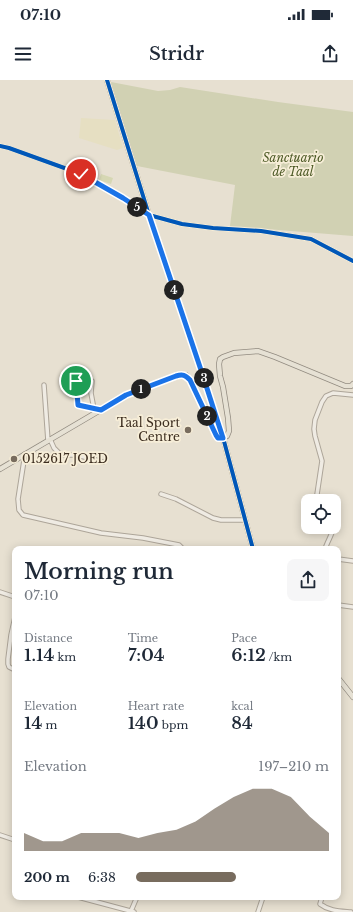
<!DOCTYPE html>
<meta charset="utf-8">
<style>
:root{--surface:#fff;--page:#f6f6f7;--text:#1f2937;--muted:#747a83;--accent:#786c5e}
body{margin:0;font-family:"Libre Baskerville",serif;background:var(--page);color:var(--text);height:100vh;display:flex;flex-direction:column;font-size:15px;white-space:nowrap}
*{box-sizing:border-box;margin:0}
p{font-size:13px;color:var(--muted)}
.icon{flex:none;width:22px;height:22px;fill:none;stroke:currentColor;stroke-width:2;stroke-linecap:round;stroke-linejoin:round}
.map{position:relative;flex:1;overflow:hidden}
.side{position:absolute;left:12px;top:466px;width:329px;height:354px;display:flex;flex-direction:column;background:var(--surface);border-radius:8px;box-shadow:0 2px 10px #0003}
.side>*{flex:none}
.fabs{position:absolute;left:301px;top:414px;display:grid;gap:8px}
.fabs a{display:grid;place-items:center;width:40px;height:40px;border-radius:8px;background:var(--surface);box-shadow:0 2px 10px #0003;font-size:20px}
.pin{position:absolute;display:grid;place-items:center;width:34px;height:34px;color:#fff;margin:-17px;border:2px solid #fff;border-radius:50%;box-shadow:0 1px 4px #0007}
.km{position:absolute;width:20px;height:20px;margin:-10px;border-radius:50%;background:#222;color:#fff;font-size:11px;line-height:20px;text-align:center}
.round{display:grid;place-items:center;flex:none;width:42px;height:42px;border-radius:8px;background:var(--page)}
.headline{display:flex;align-items:center;justify-content:space-between;height:68px;padding:0 12px}
h1{font-size:22px;font-weight:600;line-height:30px}
.metrics{display:grid;grid-template-columns:repeat(3,1fr);gap:6px;height:68px;padding:4px 12px}
.metrics div{display:grid;align-content:center}
.metrics b{font-size:17px;font-weight:600}
.metrics small{font-size:11px;font-weight:400}
.metrics p{font-size:11px}
.chart{height:112px;padding:8px 12px}
.chart p{display:flex;justify-content:space-between}
.chart svg{width:100%;height:72px;margin-top:4px;fill:var(--accent);opacity:.7}
ul{padding:0 12px;list-style:none;font-size:13px}
li{display:grid;grid-template-columns:64px 48px 1fr;align-items:center;height:30px}
li i{height:10px;border-radius:5px;background:var(--accent)}
.status{display:flex;justify-content:space-between;align-items:center;height:28px;padding:0 20px;background:var(--surface);direction:ltr}
.status svg{height:11px;fill:currentColor}
header{display:flex;justify-content:space-between;align-items:center;height:52px;padding:0 12px;background:var(--surface);font-size:18px;font-weight:600}
.map>svg:first-child{display:block}
</style>
<div class="status"><b>07:10</b><svg viewBox="0 0 49 12"><path d="M0 12V9h3v3zM5 12V6h3v6zM10 12V3h3v9zM15 12V0h3v12zM26 1h20v11H26zM47 4h2v5h-2z"/></svg></div>
<header><svg class="icon" aria-label="menu" viewBox="0 0 24 24"><path d="M4 6h16M4 12h16M4 18h16"/></svg>Stridr<svg class="icon" aria-label="share" viewBox="0 0 24 24"><path d="M12 15V3M7 8l5-5 5 5M5 13v7h14v-7"/></svg></header>
<div class="map">
<svg width="353" height="832" viewBox="0 0 353 832">
<rect width="100%" height="100%" fill="#e7e0d1"/>
<path fill="#e6dfc2" d="M 81,38 L 115,40 L 123,68 L 117,70 L 79,58 Z"/>
<path fill="#d6d7b3" d="M 101,94 L 113,98 L 111,104 L 99,100 Z"/>
<path fill="#d1d1b3" d="M 111,2 L 158,11 L 170,10 L 180,7 L 278,22 L 353,32 L 353,156 L 230,146 L 235,105 L 137,86 Z"/>
<g fill="none" stroke-linecap="round" stroke-linejoin="round">
<g stroke="#ada599" stroke-width="5.5">
<path id="minor" d="M 0,66 L 9,68 L 81,94 L 149,135 L 182,144 L 213,148 L 261,151 L 311,159 L 353,181
M 76,301 L 78,325 L 100,330
M 92,301 L 91,313 L 94,329
M 44,305 L 48,361
M 50,359 L 54,368 L 61,375 L 77,375 L 103,382
M 25,374 L 18,419 L 19,430 L 23,435 L 101,453 L 143,458 L 179,465 L 183,469
M 161,414 L 176,419 L 213,438 L 221,440 L 245,440
M 316,421 L 322,381 L 315,356 L 314,349 L 315,340 L 322,322 L 326,316 L 333,313 L 353,315
M 325,469 C 329,457 337,448 334,435
M 338,479 L 353,481
M 0,512 L 15,517
M 338,525 L 353,527
M 15,537 L 11,555 L 8,579 L 8,584 L 9,587 L 15,590
M 0,755 L 15,760
M 78,817 L 134,832
M 322,817 L 320,824 C 329,831 340,831 351,832
M 131,831 L 137,817
M 258,832 L 263,817"/>
</g>
<g stroke="#928b80" stroke-width="6">
<path id="major" d="M 107,0 L 149,135 L 221,350 L 253,469
M 0,389 L 126,315 L 180,295 L 186,295 L 190,300 L 216,355 L 218,358 L 223,358 L 227,356 L 229,351 L 228,338 L 223,307 L 220,296 L 219,284 L 220,279 L 223,277 L 234,273 L 258,271 L 275,277 L 345,306 L 351,306 L 353,304
M 338,598 L 353,617"/>
</g>
<use href="#minor" stroke="#efebe3" stroke-width="3.5"/>
<use href="#major" stroke="#e6e1d4" stroke-width="4.5"/>
<g stroke="#f7eed8" stroke-width="6">
<path id="cycleway" d="M 107,0 L 149,135 L 221,350 L 253,469
M 0,66 L 9,68 L 81,94 L 149,135 L 182,144 L 213,148 L 261,151 L 311,159 L 353,181"/>
</g>
<use href="#cycleway" stroke="#0057b8" stroke-width="4"/>
</g>
<g fill="none" stroke-linecap="round" stroke-linejoin="round">
<g stroke="#fff" stroke-width="8">
<path id="route" d="M 76,301 L 78,325 L 101,330 L 126,315 L 176,296 C 183,294 185,295 190,300 L 216,355 L 218,358 L 223,358 L 203,296 L 149,135 L 123,118 L 81,94"/>
</g>
<use href="#route" stroke="#1a73e8" stroke-width="5"/>
</g>
<g fill="#786c5e" stroke="#f7eed8" stroke-width="1.5">
<circle cx="188" cy="350" r="4"/>
<circle cx="14" cy="379" r="4"/>
</g>
<g text-anchor="middle" stroke-width="3.5" stroke-linejoin="round" paint-order="stroke">
<g font-size="12" font-style="italic" fill="#4d5a26" stroke="#f7eed8">
<text x="293" y="82">Sanctuario<tspan x="293" dy="14">de Taal</tspan></text>
</g>
<g font-size="12" fill="#3d2e20" stroke="#f7eed8" text-anchor="end">
<text x="180" y="347">Taal Sport<tspan x="180" dy="14">Centre</tspan></text>
<text x="22" y="383" text-anchor="start">0152617 JOED</text>
</g>
</g>
</svg>
<div class="fabs">
<a><svg class="icon" aria-label="locate" viewBox="0 0 24 24"><circle cx="12" cy="12" r="6"/><path d="M12 2v4M12 18v4M2 12h4M18 12h4"/></svg></a>
</div>
<div class="pin" style="left:76px;top:301px;background:#1e9e55"><svg class="icon" aria-label="arrive" viewBox="0 0 24 24"><path d="M6 21V4h12l-3 4 3 4H6"/></svg></div>
<div class="pin" style="left:81px;top:94px;background:#d93025"><svg class="icon" aria-label="check" viewBox="0 0 24 24"><path d="M5 12l5 5 9-10"/></svg></div>
<b class="km" style="left:141px;top:309px">1</b>
<b class="km" style="left:207px;top:336px">2</b>
<b class="km" style="left:204px;top:298px">3</b>
<b class="km" style="left:174px;top:210px">4</b>
<b class="km" style="left:137px;top:127px">5</b>
<section class="side">
<div class="headline"><div><h1>Morning run</h1><p>07:10</p></div><a class="round"><svg class="icon" aria-label="share" viewBox="0 0 24 24"><path d="M12 15V3M7 8l5-5 5 5M5 13v7h14v-7"/></svg></a></div>
<div class="metrics">
<div><p>Distance</p><b>1.14<small> km</small></b></div>
<div><p>Time</p><b>7:04</b></div>
<div><p>Pace</p><b>6:12<small> /km</small></b></div>
</div>
<div class="metrics">
<div><p>Elevation</p><b>14<small> m</small></b></div>
<div><p>Heart rate</p><b>140<small> bpm</small></b></div>
<div><p>kcal</p><b>84</b></div>
</div>
<div class="chart"><p><span>Elevation</span>197–210 m</p>
<svg viewBox="0 0 160 44" preserveAspectRatio="none"><path d="M0 44V33L10 38L20 38L30 33L40 33L50 33L60 36L70 33L80 31L90 26L100 18L110 11L120 6L130 6L140 11L150 23L160 33V44z"/></svg>
</div>
<ul>
<li><b>200 m</b>6:38<i style="width:52%"></i></li>
</ul>
</section>
</div>
